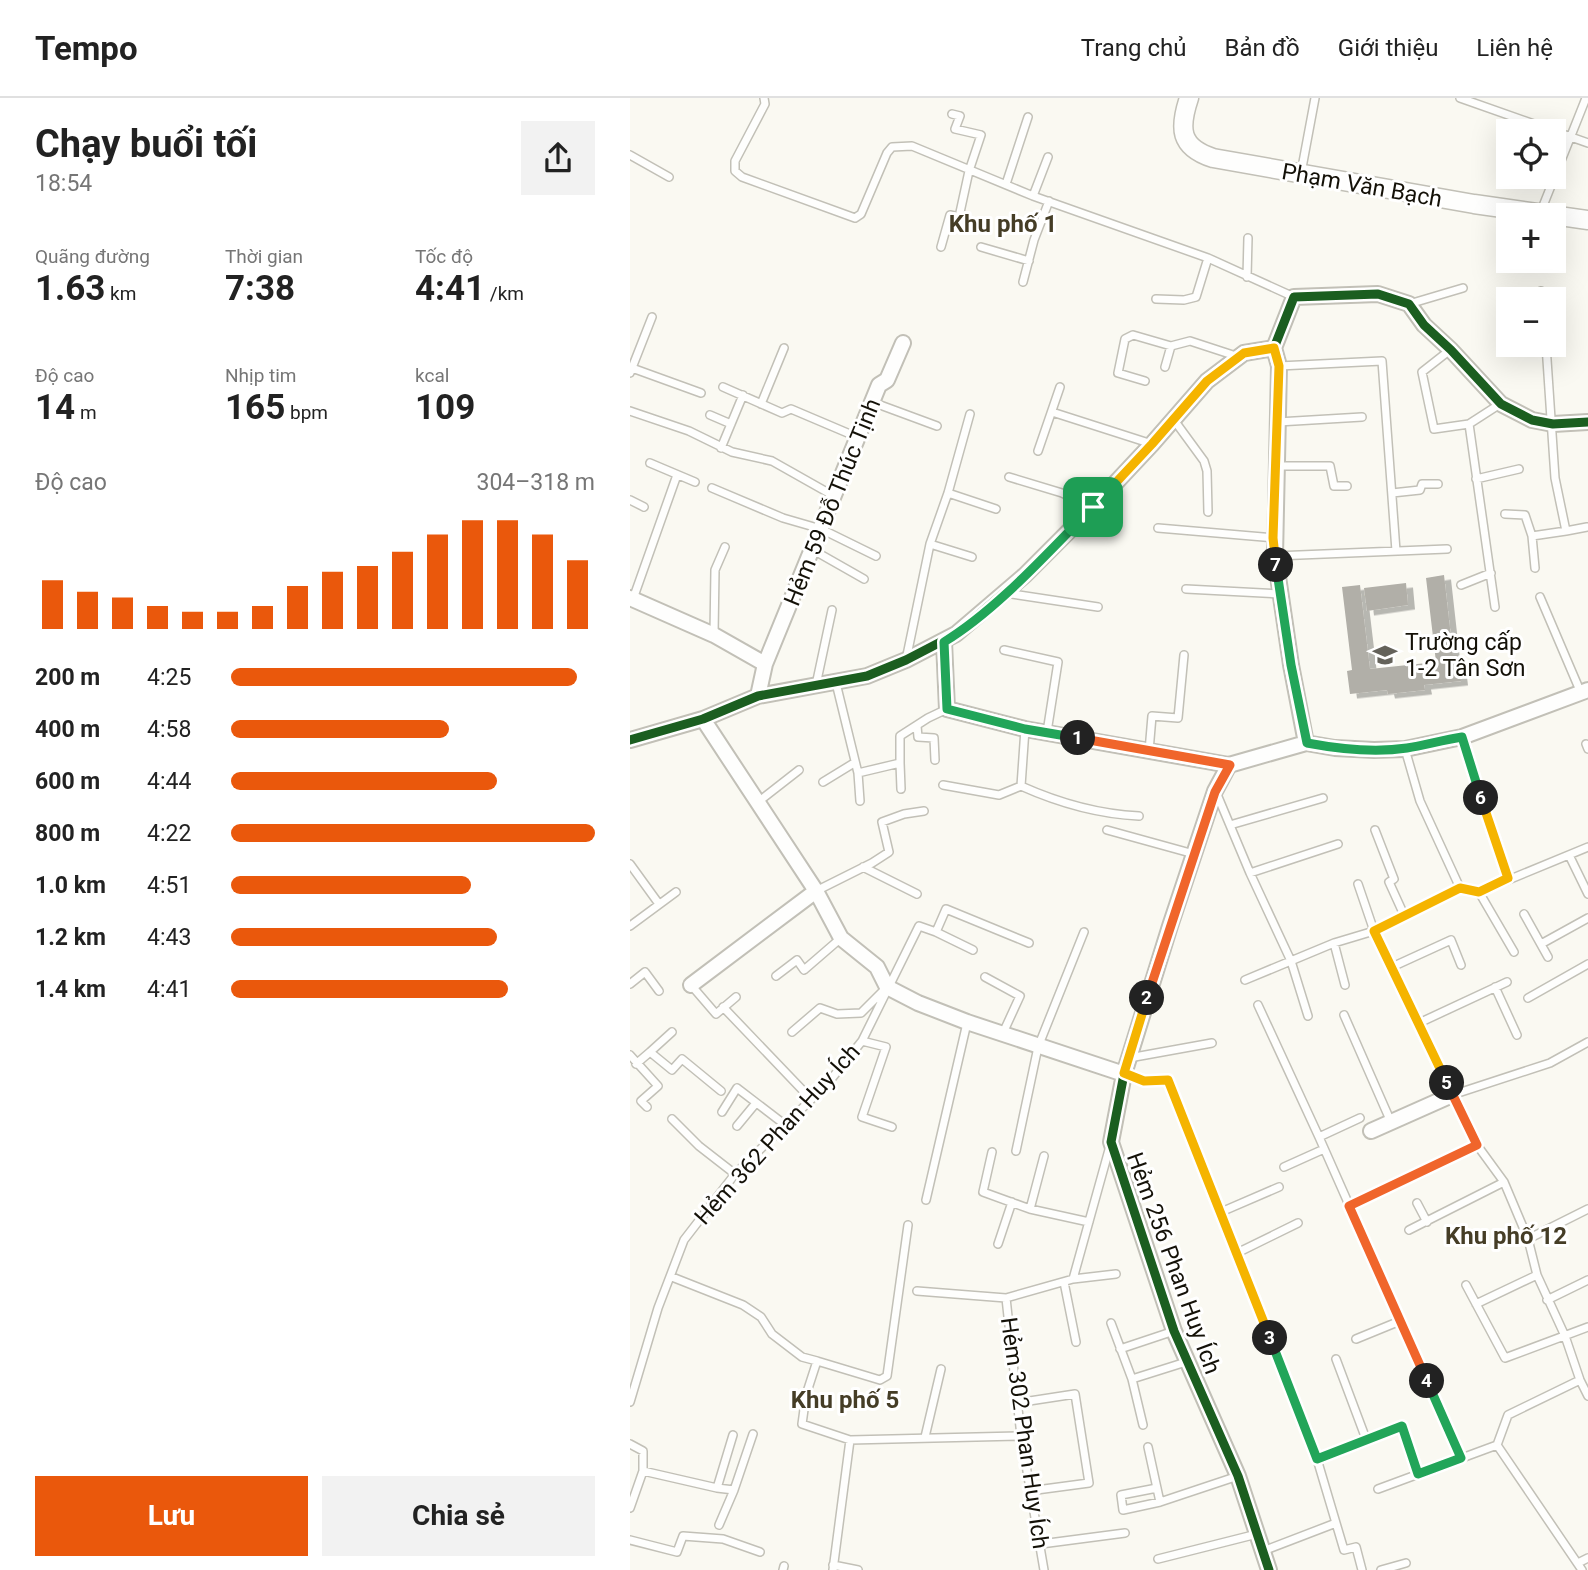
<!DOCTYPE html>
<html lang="vi">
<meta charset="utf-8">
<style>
:root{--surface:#fff;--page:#f2f2f2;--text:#222;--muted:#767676;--line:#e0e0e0;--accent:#ea580c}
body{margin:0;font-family:Roboto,sans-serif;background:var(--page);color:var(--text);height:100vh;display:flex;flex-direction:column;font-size:26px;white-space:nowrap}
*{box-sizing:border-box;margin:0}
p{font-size:23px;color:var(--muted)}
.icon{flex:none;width:38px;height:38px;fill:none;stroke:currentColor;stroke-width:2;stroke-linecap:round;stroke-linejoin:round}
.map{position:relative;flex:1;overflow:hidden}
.side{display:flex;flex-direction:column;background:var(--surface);width:630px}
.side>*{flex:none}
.buttons{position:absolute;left:866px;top:21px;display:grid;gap:14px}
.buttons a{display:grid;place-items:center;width:70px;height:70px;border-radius:0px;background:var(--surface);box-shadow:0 7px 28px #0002;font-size:35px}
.pin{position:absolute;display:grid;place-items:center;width:60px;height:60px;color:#fff;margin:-30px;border-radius:14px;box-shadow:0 4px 10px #0006}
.km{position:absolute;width:35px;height:35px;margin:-18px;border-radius:50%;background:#222;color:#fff;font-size:19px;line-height:35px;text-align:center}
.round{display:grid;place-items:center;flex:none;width:74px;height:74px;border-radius:0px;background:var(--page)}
.headline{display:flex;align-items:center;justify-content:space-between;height:119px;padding:0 35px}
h1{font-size:38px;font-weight:700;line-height:52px}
.figures{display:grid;grid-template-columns:repeat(3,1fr);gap:10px;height:119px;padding:7px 35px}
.figures div{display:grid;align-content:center}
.figures b{font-size:35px;font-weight:700}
.figures small{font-size:19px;font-weight:400}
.figures p{font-size:19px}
.chart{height:196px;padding:14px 35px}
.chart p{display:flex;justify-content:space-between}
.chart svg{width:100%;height:126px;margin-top:7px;stroke:var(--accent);stroke-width:6}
.cta{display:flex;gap:14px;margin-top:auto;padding:14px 35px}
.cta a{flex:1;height:80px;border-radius:0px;background:var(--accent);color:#fff;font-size:28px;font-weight:700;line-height:80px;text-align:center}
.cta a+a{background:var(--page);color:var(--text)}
ul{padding:0 35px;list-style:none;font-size:23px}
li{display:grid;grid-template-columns:112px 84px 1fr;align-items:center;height:52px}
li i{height:18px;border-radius:9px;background:var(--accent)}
header{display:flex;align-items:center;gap:42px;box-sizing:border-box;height:98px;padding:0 35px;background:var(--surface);border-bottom:2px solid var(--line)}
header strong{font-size:33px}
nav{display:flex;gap:38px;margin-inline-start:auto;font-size:24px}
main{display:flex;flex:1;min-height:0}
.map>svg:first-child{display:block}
</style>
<header>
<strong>Tempo</strong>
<nav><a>Trang chủ</a><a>Bản đồ</a><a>Giới thiệu</a><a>Liên hệ</a></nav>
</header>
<main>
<section class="side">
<div class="headline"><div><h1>Chạy buổi tối</h1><p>18:54</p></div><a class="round"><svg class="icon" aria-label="share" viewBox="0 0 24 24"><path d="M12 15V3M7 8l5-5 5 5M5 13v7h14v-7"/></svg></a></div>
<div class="figures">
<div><p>Quãng đường</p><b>1.63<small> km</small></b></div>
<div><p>Thời gian</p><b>7:38</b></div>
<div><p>Tốc độ</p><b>4:41<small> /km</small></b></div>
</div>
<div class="figures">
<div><p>Độ cao</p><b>14<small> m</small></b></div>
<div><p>Nhịp tim</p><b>165<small> bpm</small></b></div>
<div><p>kcal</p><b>109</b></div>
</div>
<div class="chart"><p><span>Độ cao</span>304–318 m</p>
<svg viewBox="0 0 160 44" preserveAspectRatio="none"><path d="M5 44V27M15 44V31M25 44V33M35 44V36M45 44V38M55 44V38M65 44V36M75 44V29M85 44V24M95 44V22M105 44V17M115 44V11M125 44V6M135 44V6M145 44V11M155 44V20"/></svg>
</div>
<ul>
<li><b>200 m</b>4:25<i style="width:95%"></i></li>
<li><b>400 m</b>4:58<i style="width:60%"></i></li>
<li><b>600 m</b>4:44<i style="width:73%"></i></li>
<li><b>800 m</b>4:22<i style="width:100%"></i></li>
<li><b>1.0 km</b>4:51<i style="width:66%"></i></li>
<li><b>1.2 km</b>4:43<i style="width:73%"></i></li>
<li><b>1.4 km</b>4:41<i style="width:76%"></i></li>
</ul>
<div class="cta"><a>Lưu</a><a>Chia sẻ</a></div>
</section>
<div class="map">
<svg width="958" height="1472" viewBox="0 0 958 1472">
<defs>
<filter id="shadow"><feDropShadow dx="7" dy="4.5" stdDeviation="0" flood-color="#0004"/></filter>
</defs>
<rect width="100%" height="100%" fill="#faf9f2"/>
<path fill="#b1afa8" filter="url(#shadow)" d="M 814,477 L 823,557 L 828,557 L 831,583 L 794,587 L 795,592 L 758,596 L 757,592 L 720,596 L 717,573 L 722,572 L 712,489 L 730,487 L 740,571 L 806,564 L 796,480 Z
M 776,485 L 778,507 L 737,513 L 734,490 Z"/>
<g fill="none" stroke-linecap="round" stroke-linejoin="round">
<g stroke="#c2c0b7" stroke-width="10">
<path id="service" d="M 134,0 L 135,6 L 105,63 L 105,73 L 112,79 L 225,120 L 231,116 L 257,55 L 262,49 L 282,48 L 403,98 L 578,160 L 664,199
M 830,0 L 958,45
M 0,57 L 39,79
M 671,75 L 685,0
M 376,86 L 398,19
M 403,98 L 418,59
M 911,113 L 956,0
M 311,149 L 320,117 L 329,119 L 339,73 L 351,37 L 325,31 L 330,18 L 322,16
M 351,149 L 399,163
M 617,179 L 618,140
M 393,184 L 404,142 L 419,103
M 911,193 L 912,201
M 526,201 L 554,202 L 566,199 L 578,160
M 779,206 L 833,190
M 820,252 L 792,274 L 804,331 L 839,326
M 649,268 L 752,263 L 766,453
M 535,269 L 541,248
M 2,270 L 71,295
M 0,275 L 22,219
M 515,283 L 488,275 L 495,241 L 503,237 L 541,248 L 560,243 L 609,259
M 93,289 L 152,315 L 161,311 L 227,339
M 242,304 L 307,328
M 131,306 L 154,250
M 0,313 L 59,333 L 102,354 L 142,363 L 204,398
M 422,314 L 522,346
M 80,317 L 101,326
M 544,322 L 574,363 L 577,373 L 578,414
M 648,324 L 732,319
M 91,350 L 113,297
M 408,353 L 430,289
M 20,365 L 65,384
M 647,368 L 700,368 L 704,388 L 717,388
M 379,379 L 432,395 L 462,409
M 846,381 L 889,371
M 82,390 L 153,420 L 191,431 L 246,458
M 318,395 L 366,411
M 762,395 L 790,392 L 792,386 L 808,386
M 0,402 L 14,409
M 875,416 L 895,417 L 902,438 L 905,470
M 528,430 L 644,440
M 936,433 L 957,429
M 902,438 L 936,433 L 925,380 L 916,247
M 300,446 L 342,459
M 183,452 L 234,481
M 645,458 L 817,451
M 831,487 L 861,475
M 556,491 L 651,496
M 375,495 L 468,509
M 910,499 L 951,595
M 3,501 L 47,377
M 865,509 L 839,326 L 870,306
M 84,536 L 85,472 L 95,449
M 374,552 L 428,564 L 417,634
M 276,562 L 300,446 L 318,395 L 340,316
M 206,585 L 228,675 L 230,703
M 186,587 L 202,512
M 287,628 L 288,639 L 304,640 L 305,662
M 832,639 L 878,780
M 956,646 L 958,651
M 775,651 L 790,703 L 830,790
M 519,653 L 522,618 L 548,620 L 554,557
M 270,665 L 271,691
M 228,675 L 270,665 L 270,638 L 298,620 L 317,611
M 193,684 L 224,665
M 313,687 L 369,697 L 391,688 C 429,705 467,716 509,718
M 391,688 L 395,631
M 586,694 L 620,775 L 661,863 L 678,918
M 128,704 L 169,672
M 600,727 L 693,700
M 477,732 L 564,756
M 745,732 L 764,781 L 759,784 L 774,817
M 939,757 L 958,796
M 0,766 L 29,806
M 233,769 L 287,796
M 620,775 L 708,746
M 728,786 L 744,833 L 847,1047 L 874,1084 L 898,1141 L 907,1177 L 935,1238 L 950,1282 L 958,1298
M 186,793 L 242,765 L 259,754 L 252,724 L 274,716 L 294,713
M 849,794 L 884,854
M 894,816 L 918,859
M 0,828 L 46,794
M 306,834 L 343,852
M 704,845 L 715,887
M 911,846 L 958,820
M 762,869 L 821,842 L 831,867
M 146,878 L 167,862 L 174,872 L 211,840
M 355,879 L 390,898 L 373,935
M 615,882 L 704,845 L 744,833 L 830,790 L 849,794 L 958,749
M 0,886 L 15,874 L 29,893
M 61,887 L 86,916 L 106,899
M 865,889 L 887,937
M 898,900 L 958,866
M 628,907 L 689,1039 L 831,1360
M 93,909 L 181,1001
M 714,917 L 761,1024
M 789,925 L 877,884
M 42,934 L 20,954 L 42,972 L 52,961 L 91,993
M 162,934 L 190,910 L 207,916 L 231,915 L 252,894
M 232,943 L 256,949 L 232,1019 L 262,1029
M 0,957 L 28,988 L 11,1003 L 17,1009
M 499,960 L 582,945
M 6,966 L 20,954
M 494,976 L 514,983 L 538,982 L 559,1039 L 591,1114 L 687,1361
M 822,997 L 920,965 L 958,944
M 92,1014 L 107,990 L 154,1026
M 42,1021 L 69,1048 L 105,1076
M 107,1028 L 126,1005
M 689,1039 L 730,1020
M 386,1053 L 408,949 L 454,834
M 362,1054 L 353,1094 L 400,1111 L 459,1124
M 654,1069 L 694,1051
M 296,1102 L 337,925
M 787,1105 L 797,1124
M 719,1108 L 847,1047
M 400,1111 L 414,1058
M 591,1114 L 649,1089
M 779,1132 L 874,1084
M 898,1141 L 958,1111
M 368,1146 L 382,1104
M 607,1155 L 668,1125
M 42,1179 L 113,1207 L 131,1219 L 142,1236 L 172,1259 L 187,1263 L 176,1297 L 172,1326 L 220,1342 L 391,1338
M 443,1181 L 486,1176
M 434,1184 L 446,1244
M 836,1187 L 875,1260 L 958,1229
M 287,1193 L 376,1200
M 917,1202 L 958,1182
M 846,1206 L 907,1177
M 481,1225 L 502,1281
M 726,1241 L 770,1223
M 490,1251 L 544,1233
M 706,1261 L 736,1341
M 187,1263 L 250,1282 L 257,1278 L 278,1127
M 0,1304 L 28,1210 L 54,1142 L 105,1076 L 198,985 L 232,943 L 289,828 L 306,834 L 316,811 L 399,845
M 386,1305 L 445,1296 L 459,1385 L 399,1393
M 513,1327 L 502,1281 L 556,1264
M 295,1339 L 311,1271
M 0,1346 L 13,1353 L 13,1373 L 0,1410
M 867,1347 L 952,1472
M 867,1347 L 878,1317 L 950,1282
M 518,1349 L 530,1404
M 13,1373 L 87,1390 L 104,1392 L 89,1427
M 87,1390 L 103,1337
M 527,1390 L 491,1397 L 493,1412 L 530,1404 L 608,1378
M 748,1391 L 867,1347
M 104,1392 L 123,1336
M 0,1442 L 47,1454 L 53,1438 L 93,1441 L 130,1454
M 411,1446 L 495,1435
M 633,1453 L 706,1425
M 528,1461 L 627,1436
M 948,1465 L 958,1460
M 203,1467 L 228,1472
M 153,1472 L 154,1468
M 203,1472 L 220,1342
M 414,1472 L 391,1338 L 376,1200 L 443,1181 L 480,1048
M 732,1472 L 726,1449 L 714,1452 L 687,1361 L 772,1328 L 788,1376
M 751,1472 L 776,1465"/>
</g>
<g stroke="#c2c0b7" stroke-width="18">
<path id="minor" d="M 644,250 L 649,268 L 645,458 L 661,567 L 676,645
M 0,500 L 84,537 L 135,566 L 128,598
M 314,544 L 317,611 L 395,631 L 599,667 L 676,645 L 705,650 L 744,652 L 775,651 L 832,639 L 958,592
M 135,566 L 249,287 L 257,282 L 273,245
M 73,621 L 186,793 L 211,840 L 247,869 L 257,889 L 288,905 L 337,924 L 494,976
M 0,642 L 73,621 L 128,598 L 237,578 L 276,562 L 326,536 L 395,477 L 463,409 L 522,346 L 577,283 L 614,255 L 644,250 L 664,199 L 748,196 L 779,206 L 794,227 L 821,252 L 871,306 L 902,322 L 923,326 L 958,324
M 599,667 L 585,693 L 540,828 L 494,976 L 481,1044 L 544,1233 L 608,1378 L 639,1472
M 61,887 L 186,793
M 741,1033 L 822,997"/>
</g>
<g stroke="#c2c0b7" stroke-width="21">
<path id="tertiary" d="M 559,0 C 549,30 549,49 583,60 L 844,106 L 958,122"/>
</g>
<use href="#service" stroke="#fefefd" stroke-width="7"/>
<use href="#minor" stroke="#fefefd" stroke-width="14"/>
<use href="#tertiary" stroke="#fefefd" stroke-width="18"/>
<g stroke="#fff" stroke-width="13">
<path id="cycleway" d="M 0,642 L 73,621 L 128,598 L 237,578 L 276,562 L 326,536 L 395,477 L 463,409 L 522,346 L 577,283 L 614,255 L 644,250 L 664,199 L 748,196 L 779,206 L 794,227 L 821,252 L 871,306 L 902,322 L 923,326 L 958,324
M 599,667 L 585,693 L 540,828 L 494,976 L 481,1044 L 544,1233 L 608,1378 L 639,1472"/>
</g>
<use href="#cycleway" stroke="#1b5e20" stroke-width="9"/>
</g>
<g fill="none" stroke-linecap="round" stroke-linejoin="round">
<g stroke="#fff" stroke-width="14">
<path id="split-1" d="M 448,640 L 395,631 L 317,611 L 314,544 C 368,511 418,454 463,409"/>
</g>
<g stroke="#fff" stroke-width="14">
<path id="split-2" d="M 448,640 L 600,667 L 585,694 L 517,900"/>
</g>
<g stroke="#fff" stroke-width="14">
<path id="split-3" d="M 517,900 L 494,975 L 514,983 L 538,982 L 640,1240"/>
</g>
<g stroke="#fff" stroke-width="14">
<path id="split-4" d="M 640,1240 L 687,1361 L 772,1328 L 788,1376 L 831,1360 L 797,1283"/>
</g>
<g stroke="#fff" stroke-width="14">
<path id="split-5" d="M 797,1283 L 719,1108 L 847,1047 L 817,985"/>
</g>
<g stroke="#fff" stroke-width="14">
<path id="split-6" d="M 817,985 L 744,833 L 830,790 L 849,794 L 878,780 L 851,700"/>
</g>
<g stroke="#fff" stroke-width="14">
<path id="split-7" d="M 646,467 L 661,567 L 677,645 C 709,651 744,655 777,650 C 795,647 813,642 832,639 L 851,700"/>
</g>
<g stroke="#fff" stroke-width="14">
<path id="split-8" d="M 463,409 L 522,346 L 577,283 L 614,255 L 644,250 L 649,268 L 643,440 L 646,467"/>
</g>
<use href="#split-1" stroke="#22a559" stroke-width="9"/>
<use href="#split-2" stroke="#f0652b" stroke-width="9"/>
<use href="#split-3" stroke="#f5b400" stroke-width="9"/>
<use href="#split-4" stroke="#22a559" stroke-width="9"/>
<use href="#split-5" stroke="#f0652b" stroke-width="9"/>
<use href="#split-6" stroke="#f5b400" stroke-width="9"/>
<use href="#split-7" stroke="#22a559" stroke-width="9"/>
<use href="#split-8" stroke="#f5b400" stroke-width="9"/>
</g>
<defs>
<g id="school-bare" transform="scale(1.89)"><path d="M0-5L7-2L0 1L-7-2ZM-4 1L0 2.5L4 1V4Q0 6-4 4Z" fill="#64625a" stroke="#fff" stroke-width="2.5" paint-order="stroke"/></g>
</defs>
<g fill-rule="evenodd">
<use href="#school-bare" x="755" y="557"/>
</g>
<g text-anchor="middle" stroke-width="6" stroke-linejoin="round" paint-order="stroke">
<g font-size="23" fill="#141108" stroke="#fff">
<text transform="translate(732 87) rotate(10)" y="8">Phạm Văn Bạch</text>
<text transform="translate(202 404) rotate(-68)" y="8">Hẻm 59 Đỗ Thúc Tịnh</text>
<text transform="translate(147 1036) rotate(-48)" y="8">Hẻm 362 Phan Huy Ích</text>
<text transform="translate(544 1165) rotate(70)" y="8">Hẻm 256 Phan Huy Ích</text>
<text transform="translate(395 1335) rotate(82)" y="8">Hẻm 302 Phan Huy Ích</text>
</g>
<g font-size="23" fill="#141108" stroke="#fff" text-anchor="start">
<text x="775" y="552">Trường cấp<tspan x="775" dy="26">1-2 Tân Sơn</tspan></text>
</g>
<g font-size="24" font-weight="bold" fill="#453d26" stroke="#fff">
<text x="373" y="134">Khu phố 1</text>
<text x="876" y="1146">Khu phố 12</text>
<text x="215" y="1310">Khu phố 5</text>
</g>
</g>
</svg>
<div class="buttons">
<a><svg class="icon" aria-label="locate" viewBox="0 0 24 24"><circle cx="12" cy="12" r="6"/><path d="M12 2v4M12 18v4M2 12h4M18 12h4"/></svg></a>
<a>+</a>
<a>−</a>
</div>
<div class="pin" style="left:463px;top:409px;background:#1e9e55"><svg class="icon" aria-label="arrive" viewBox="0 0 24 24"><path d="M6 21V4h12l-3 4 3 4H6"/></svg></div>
<b class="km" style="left:448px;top:640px">1</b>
<b class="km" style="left:517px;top:900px">2</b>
<b class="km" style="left:640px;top:1240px">3</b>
<b class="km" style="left:797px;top:1283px">4</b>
<b class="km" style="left:817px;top:985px">5</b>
<b class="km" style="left:851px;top:700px">6</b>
<b class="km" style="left:646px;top:467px">7</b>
</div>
</main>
